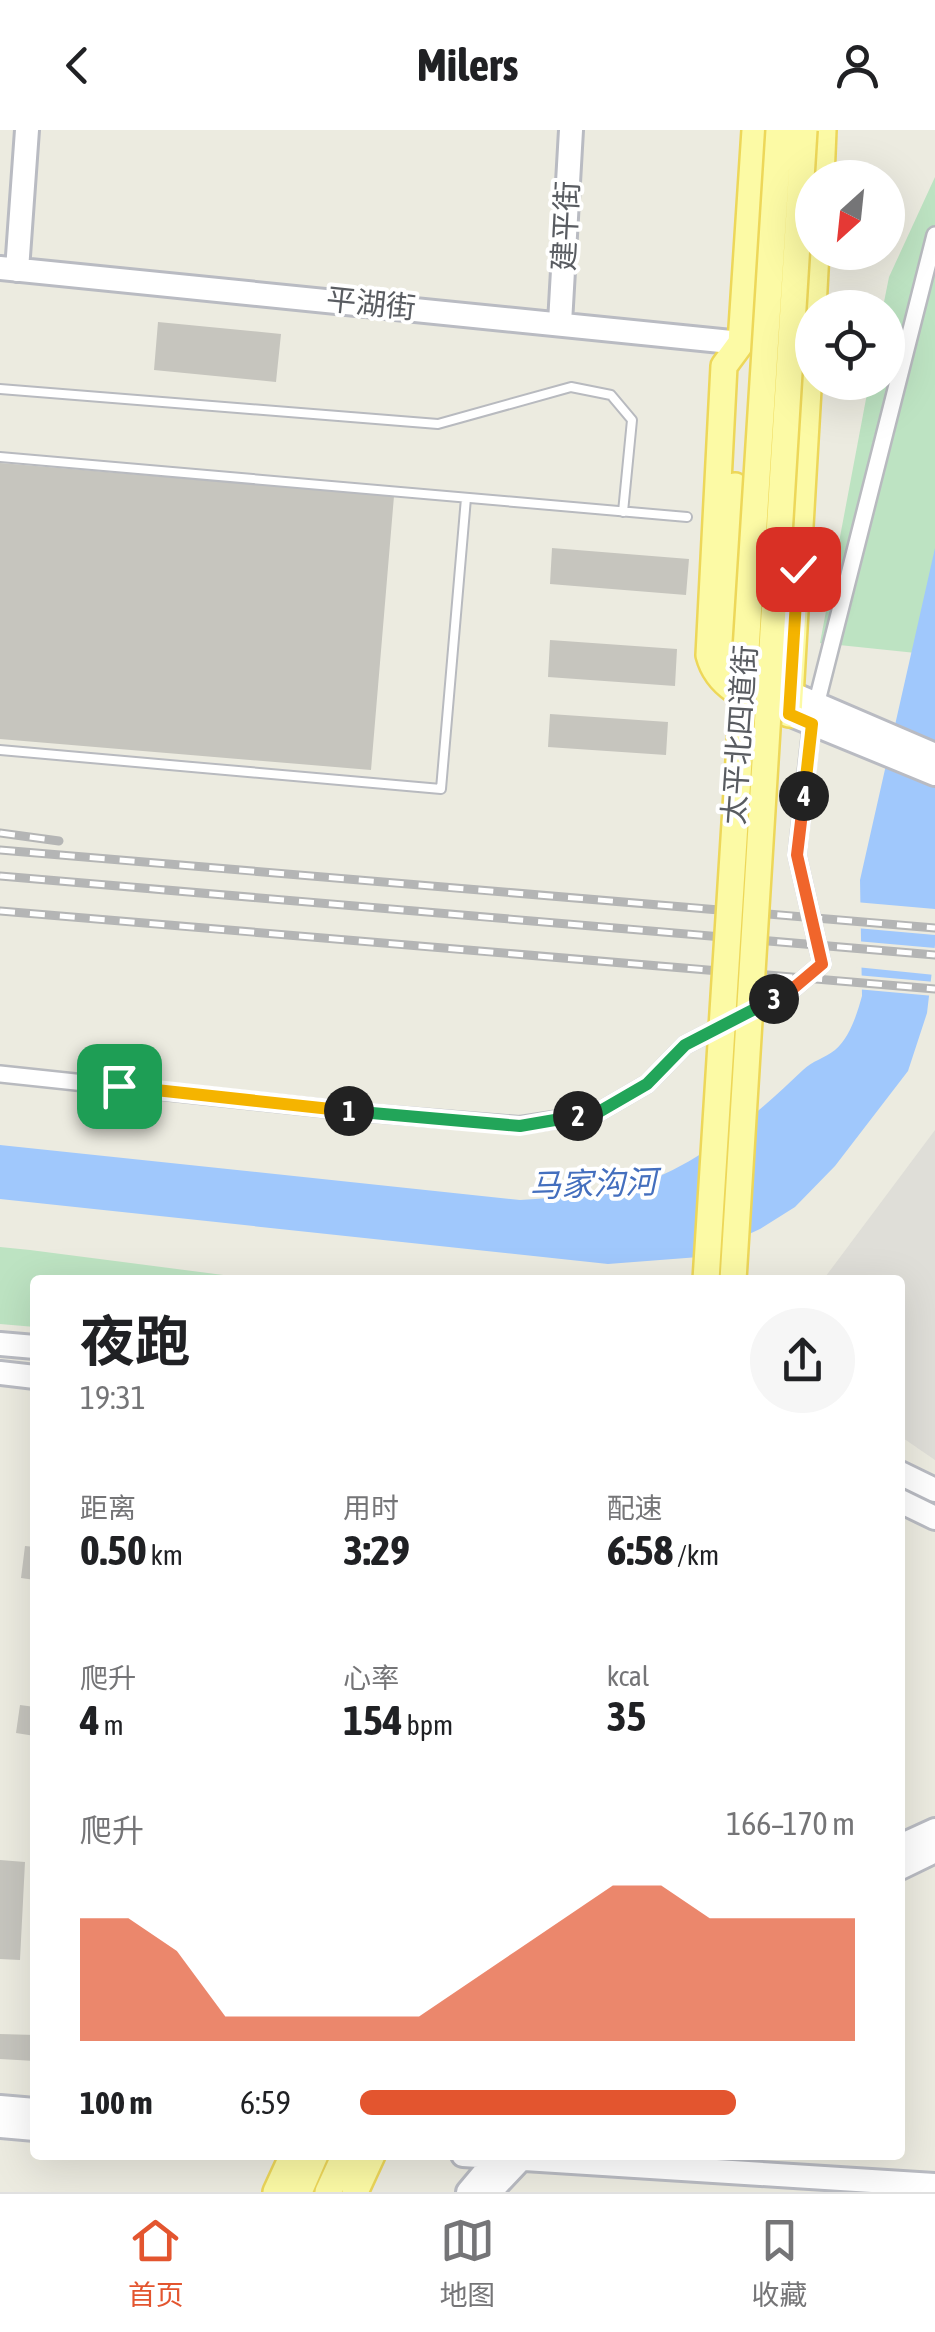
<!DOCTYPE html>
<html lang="zh">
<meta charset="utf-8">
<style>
:root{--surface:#fff;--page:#f6f6f6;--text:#202124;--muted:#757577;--line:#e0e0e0;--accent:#e3552f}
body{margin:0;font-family:"Asap Condensed","Noto Sans SC",sans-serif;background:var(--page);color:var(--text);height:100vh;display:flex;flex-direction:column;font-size:38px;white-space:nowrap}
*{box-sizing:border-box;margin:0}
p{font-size:32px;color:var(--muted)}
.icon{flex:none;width:55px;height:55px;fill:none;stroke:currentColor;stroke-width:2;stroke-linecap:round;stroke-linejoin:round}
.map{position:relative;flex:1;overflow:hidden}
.sheet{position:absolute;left:30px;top:1145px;width:875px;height:885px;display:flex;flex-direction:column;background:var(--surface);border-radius:10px;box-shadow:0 10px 40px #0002}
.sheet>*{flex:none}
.needle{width:65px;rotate:207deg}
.tools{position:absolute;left:795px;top:30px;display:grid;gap:20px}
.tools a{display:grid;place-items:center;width:110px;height:110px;border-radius:50%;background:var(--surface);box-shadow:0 10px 40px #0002;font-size:50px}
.pin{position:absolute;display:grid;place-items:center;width:85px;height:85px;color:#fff;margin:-42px;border-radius:20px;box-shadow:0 5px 15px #0006}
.km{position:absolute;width:50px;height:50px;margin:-25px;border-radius:50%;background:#222;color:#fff;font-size:28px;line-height:50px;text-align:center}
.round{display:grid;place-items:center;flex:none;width:105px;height:105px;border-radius:52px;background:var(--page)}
.summary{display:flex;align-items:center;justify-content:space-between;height:170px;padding:0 50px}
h1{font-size:55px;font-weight:700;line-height:75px}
.stats{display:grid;grid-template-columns:repeat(3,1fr);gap:15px;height:170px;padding:10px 50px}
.stats div{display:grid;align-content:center}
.stats b{font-size:42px;font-weight:700}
.stats small{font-size:28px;font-weight:400}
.stats p{font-size:28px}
.chart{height:280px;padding:20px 50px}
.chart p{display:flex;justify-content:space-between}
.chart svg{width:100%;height:180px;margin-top:10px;fill:var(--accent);opacity:.7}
ul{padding:0 50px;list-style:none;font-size:32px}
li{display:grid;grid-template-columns:160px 120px 1fr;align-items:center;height:75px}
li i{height:25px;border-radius:12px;background:var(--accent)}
header{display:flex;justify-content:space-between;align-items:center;height:130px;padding:0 50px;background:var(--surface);font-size:45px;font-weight:700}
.tabs{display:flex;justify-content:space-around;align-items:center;height:140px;border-top:2px solid var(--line);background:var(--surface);font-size:28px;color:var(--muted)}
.tabs a{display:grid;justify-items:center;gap:5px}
.tabs .on{color:var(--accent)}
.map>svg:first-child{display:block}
</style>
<header><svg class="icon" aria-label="back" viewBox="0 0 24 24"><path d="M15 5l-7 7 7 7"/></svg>Milers<svg class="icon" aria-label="person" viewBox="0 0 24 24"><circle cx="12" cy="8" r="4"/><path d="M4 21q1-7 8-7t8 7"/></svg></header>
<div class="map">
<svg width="935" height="2062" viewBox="0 0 935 2062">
<rect width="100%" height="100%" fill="#ecebe0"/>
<path fill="#dfded8" d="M 935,1000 L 935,1330 L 900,1306 L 900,1150 L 823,1150 Z"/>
<path fill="#bde3c2" d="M 935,47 L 935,525 L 820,513 L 869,253 L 888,252 L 888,178 L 883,177 L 889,147 Z
M 0,1117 L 30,1120 L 262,1150 L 35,1150 L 35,1197 L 0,1194 Z"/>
<path fill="#a0c8fc" d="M 935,418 L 935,815 L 927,883 L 908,941 L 835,1036 L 795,1077 L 760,1099 L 699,1127 L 608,1134 L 0,1069 L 0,1015 L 520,1070 C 561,1067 601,1065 641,1053 C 699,1035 759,982 803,940 C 812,931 825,928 835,920 C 850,907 857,884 862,866 L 860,750 Z"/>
<path fill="#ecebe0" d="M 855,772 L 935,779 L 935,805 L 856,798 Z
M 856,811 L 935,818 L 935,845 L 856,837 Z
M 856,845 L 935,852 L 934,866 L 856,859 Z"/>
<path fill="#c6c5be" d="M 158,192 L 281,204 L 276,252 L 154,240 Z
M 0,333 L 394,366 L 371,640 L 0,609 Z
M 552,418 L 689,429 L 686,465 L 550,454 Z
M 550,510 L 677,519 L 675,556 L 548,547 Z
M 550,584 L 668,592 L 666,625 L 548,617 Z
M 25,1416 L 35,1417 L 35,1450 L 21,1448 Z
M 20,1575 L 35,1577 L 35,1606 L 16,1603 Z
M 0,1730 L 25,1732 L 20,1830 L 0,1829 Z
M 0,1904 L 35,1905 L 35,1931 L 0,1929 Z"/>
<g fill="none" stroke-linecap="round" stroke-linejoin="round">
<g stroke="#b8babf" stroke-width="12">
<path id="lane" d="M 0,259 L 438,294 L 571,257 L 611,265 L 632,290 L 623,382
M 0,327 L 687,387
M 0,620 L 441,659 L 466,368"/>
</g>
<g stroke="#b8babf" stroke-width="20">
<path id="street" d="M 0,944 L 357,982 L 520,995 L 597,983 L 647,954 L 685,915 L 790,861 L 822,834 L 797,725 L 812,591 L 935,105"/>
</g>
<g stroke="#b9bbc2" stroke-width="28">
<path id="secondary" d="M 0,138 L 741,213
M 17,140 L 27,0
M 560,193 L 571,0
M 791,563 L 935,625
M 789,584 L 935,644
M 0,1214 L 35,1217
M 0,1243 L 35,1247
M 900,1343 L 935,1360
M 900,1371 L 935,1388
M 900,1716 L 935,1700
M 900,1738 L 935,1721
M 0,1977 L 35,1980
M 0,1996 L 35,1999
M 463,2025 L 935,2055
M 468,2062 L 499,2025
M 490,2062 L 525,2025"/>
</g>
<g stroke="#edd759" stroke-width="30">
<path id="primary" d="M 755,0 L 741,213 L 724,236 L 709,525 C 719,563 757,571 789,584 L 812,191
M 821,48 L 823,0
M 813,178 L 816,122
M 735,356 L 730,514 L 735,527 L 755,547
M 276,2062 L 293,2025
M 299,2062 L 315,2025
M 328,2062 L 345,2025
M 355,2062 L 372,2025"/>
</g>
<use href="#lane" stroke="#fff" stroke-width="8"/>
<use href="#street" stroke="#fff" stroke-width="15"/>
<use href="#secondary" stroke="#fff" stroke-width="22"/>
<use href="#primary" stroke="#fcfaa5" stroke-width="25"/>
<g stroke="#b4b5b5" stroke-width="9">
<path id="rail" d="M 0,703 L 59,711
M 0,720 L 935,798
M 0,746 L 935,825
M 0,781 L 935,859"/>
</g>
<use href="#rail" stroke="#fff" stroke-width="5" stroke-dasharray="15" stroke-linecap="butt"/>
<g stroke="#edd759" stroke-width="30" stroke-linecap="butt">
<path id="primary-bridge" d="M 706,1150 L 779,0
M 733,1150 L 804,0"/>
</g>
<use href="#primary-bridge" stroke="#fcfaa5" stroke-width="25"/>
</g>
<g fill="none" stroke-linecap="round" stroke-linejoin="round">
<g stroke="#fff" stroke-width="20">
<path id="split-1" d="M 119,956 L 349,981"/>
</g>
<g stroke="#fff" stroke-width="20">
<path id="split-2" d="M 349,981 L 520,996 L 578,986"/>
</g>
<g stroke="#fff" stroke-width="20">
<path id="split-3" d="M 578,986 L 597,983 L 647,954 L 685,915 L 774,869"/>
</g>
<g stroke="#fff" stroke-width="20">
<path id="split-4" d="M 774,869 L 790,861 L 822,834 L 797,725 L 804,666"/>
</g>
<g stroke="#fff" stroke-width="20">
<path id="split-5" d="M 798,439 L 789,584 L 812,594 L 804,666"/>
</g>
<use href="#split-1" stroke="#f5b400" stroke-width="12"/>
<use href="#split-2" stroke="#22a559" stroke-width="12"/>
<use href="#split-3" stroke="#22a559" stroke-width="12"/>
<use href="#split-4" stroke="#f0652b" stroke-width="12"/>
<use href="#split-5" stroke="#f5b400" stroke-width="12"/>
</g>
<g text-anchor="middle" stroke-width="8" stroke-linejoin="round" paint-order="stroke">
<g font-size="30" fill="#595c61" stroke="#fff">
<text transform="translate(566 96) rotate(-87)" y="10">建平街</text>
<text transform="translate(371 174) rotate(6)" y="10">平湖街</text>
<text transform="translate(740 605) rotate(-86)" y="10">太平北四道街</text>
</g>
<g font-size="32" font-style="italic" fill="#446fbe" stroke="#fff">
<text transform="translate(593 1054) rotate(-2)" y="11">马家沟河</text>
</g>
</g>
</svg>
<div class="tools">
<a><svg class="needle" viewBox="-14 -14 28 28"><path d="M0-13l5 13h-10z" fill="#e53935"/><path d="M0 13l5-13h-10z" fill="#757577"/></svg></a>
<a><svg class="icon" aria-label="locate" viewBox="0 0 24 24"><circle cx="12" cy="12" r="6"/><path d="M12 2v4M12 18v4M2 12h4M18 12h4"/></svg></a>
</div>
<div class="pin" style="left:119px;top:956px;background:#1e9e55"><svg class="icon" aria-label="arrive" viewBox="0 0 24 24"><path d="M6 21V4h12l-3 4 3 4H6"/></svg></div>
<div class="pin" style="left:798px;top:439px;background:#d93025"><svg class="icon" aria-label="check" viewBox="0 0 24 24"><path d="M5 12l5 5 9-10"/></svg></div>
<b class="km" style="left:349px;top:981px">1</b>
<b class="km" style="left:578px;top:986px">2</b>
<b class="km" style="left:774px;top:869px">3</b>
<b class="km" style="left:804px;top:666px">4</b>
<section class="sheet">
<div class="summary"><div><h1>夜跑</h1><p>19:31</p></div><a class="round"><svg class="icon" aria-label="share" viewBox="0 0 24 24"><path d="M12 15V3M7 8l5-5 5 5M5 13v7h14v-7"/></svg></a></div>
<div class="stats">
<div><p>距离</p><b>0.50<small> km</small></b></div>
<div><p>用时</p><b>3:29</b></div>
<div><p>配速</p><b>6:58<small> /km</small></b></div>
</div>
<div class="stats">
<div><p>爬升</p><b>4<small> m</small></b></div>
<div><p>心率</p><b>154<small> bpm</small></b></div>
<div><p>kcal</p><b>35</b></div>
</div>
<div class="chart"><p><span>爬升</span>166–170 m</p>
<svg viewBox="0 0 160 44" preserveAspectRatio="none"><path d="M0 44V14L10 14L20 22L30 38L40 38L50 38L60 38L70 38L80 30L90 22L100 14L110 6L120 6L130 14L140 14L150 14L160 14V44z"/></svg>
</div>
<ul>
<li><b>100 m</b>6:59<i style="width:76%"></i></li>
</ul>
</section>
</div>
<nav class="tabs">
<a class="on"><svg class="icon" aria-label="home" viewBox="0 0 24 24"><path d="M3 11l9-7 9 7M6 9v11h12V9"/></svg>首页</a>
<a><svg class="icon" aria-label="map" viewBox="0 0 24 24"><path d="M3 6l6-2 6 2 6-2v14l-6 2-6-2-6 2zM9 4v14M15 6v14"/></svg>地图</a>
<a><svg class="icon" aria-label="saved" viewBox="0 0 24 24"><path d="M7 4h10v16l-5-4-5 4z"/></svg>收藏</a>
</nav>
